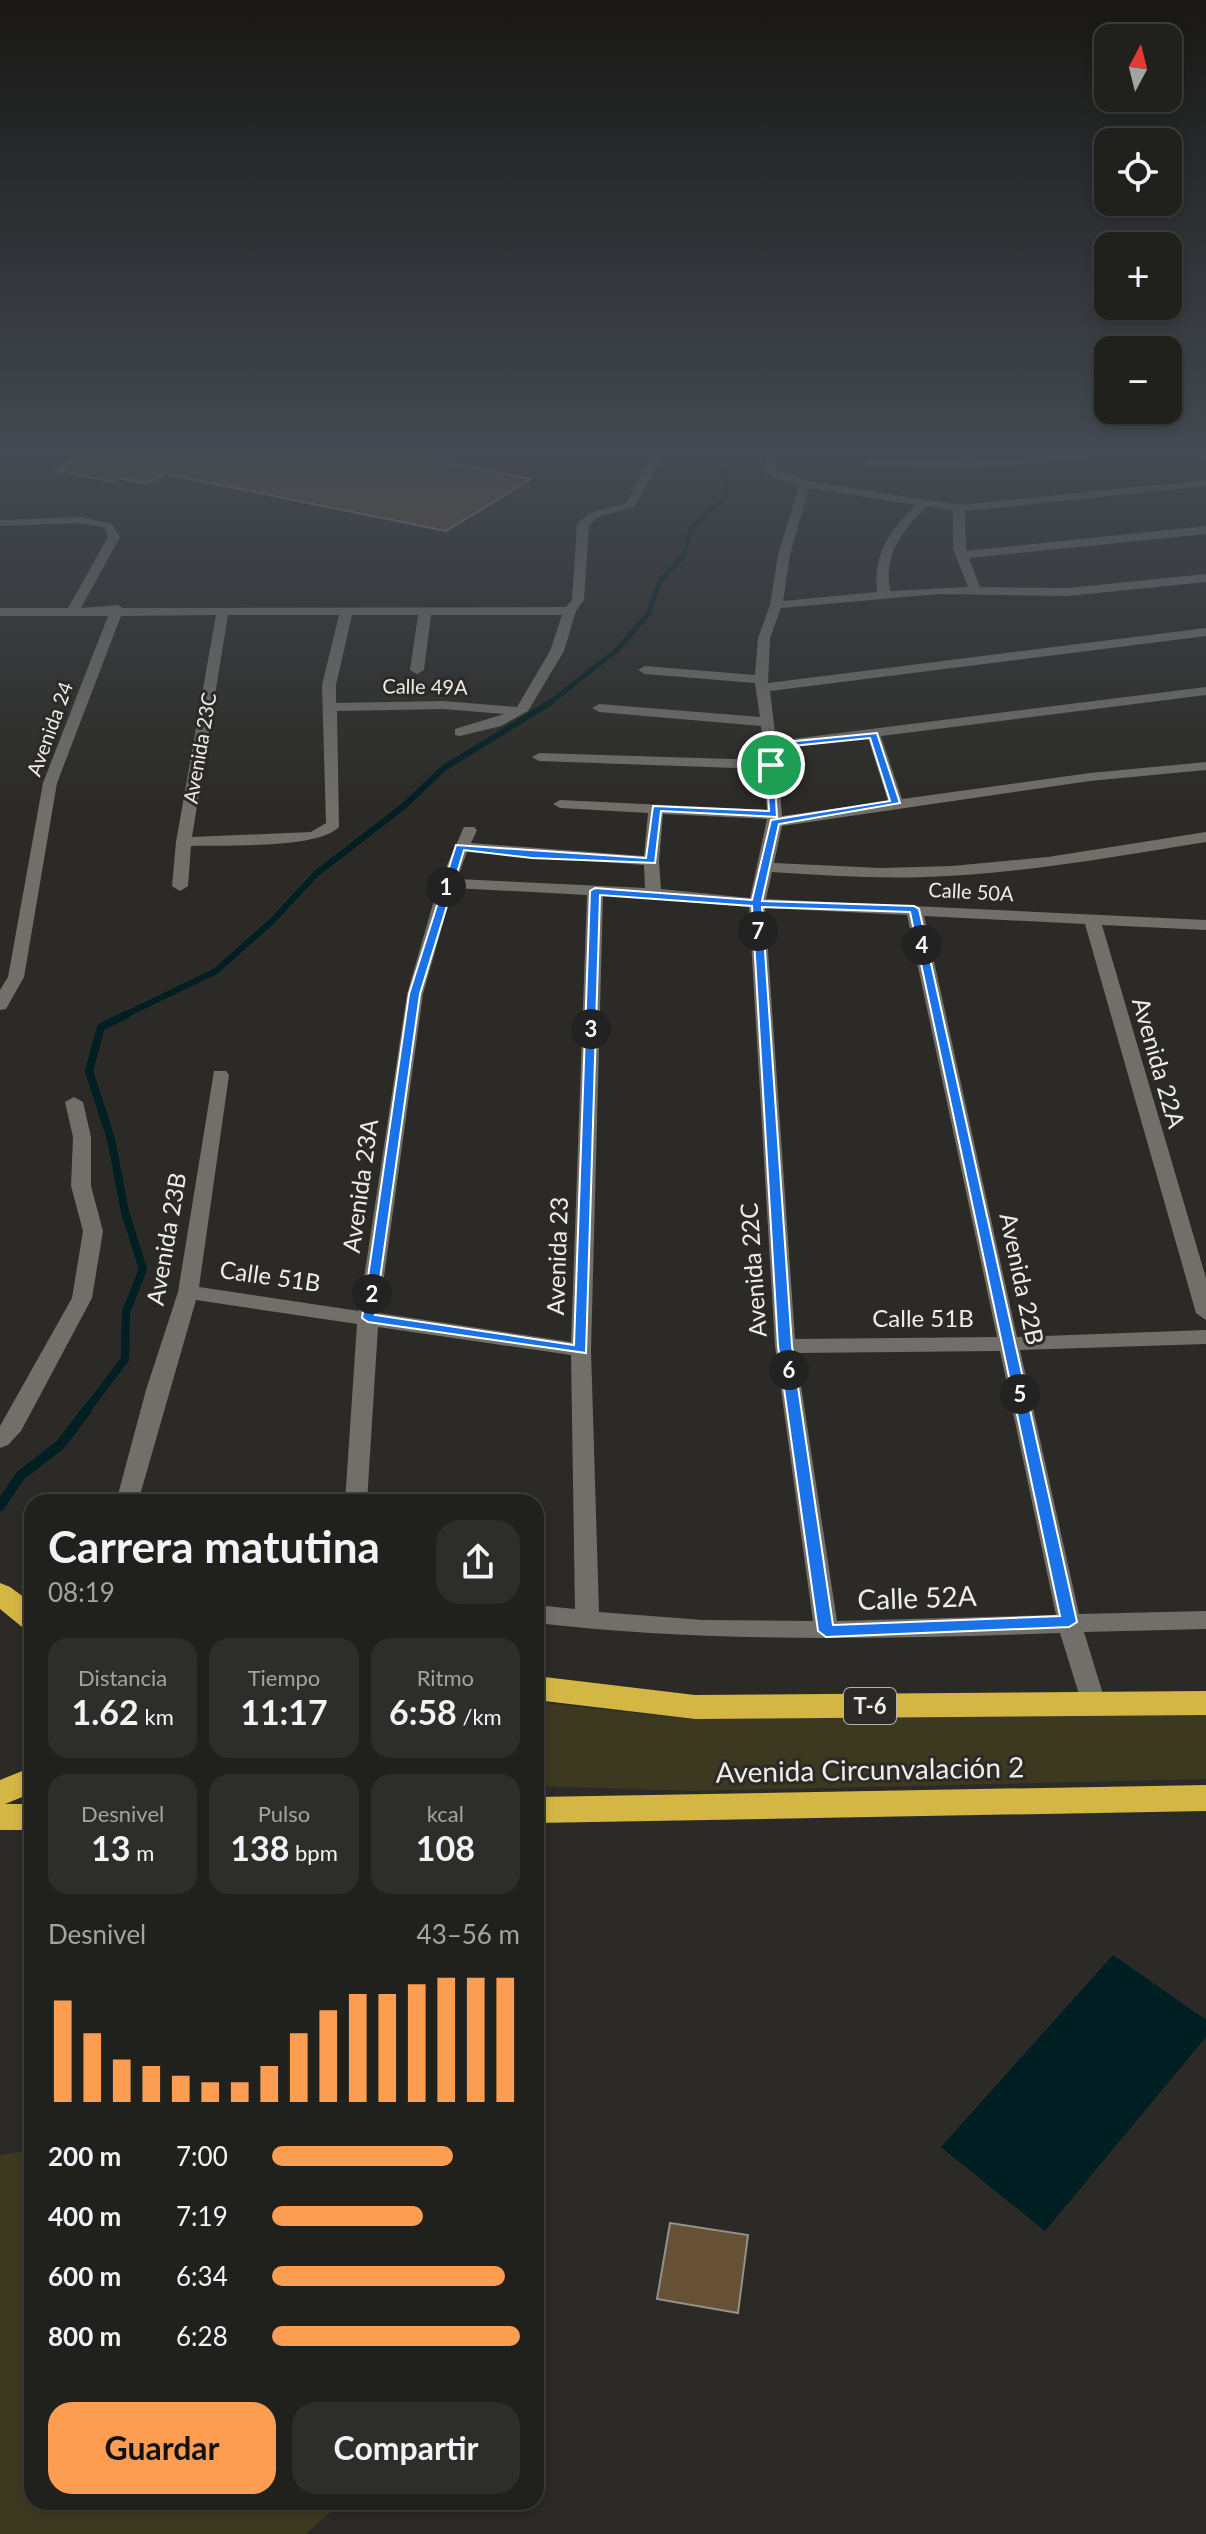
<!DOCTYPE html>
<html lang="es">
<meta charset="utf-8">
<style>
:root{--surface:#20201c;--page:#2d2d29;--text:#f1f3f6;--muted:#a2a3a3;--line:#3d3e3b;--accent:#fc9d52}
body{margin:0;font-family:Lato,sans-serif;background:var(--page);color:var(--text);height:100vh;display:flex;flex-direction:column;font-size:30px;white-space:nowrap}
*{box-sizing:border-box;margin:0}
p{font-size:26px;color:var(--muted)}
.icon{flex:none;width:44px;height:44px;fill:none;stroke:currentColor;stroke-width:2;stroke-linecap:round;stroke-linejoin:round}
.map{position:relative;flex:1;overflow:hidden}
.drawer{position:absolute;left:24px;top:1494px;width:520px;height:1016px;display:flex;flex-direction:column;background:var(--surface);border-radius:24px;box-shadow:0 4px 12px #0003,0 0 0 2px var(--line)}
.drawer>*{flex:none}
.needle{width:52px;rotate:7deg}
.tools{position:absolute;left:1094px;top:24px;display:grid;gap:16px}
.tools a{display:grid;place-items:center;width:88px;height:88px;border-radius:16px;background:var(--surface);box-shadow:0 4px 12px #0003,0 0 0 2px var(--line);font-size:40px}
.pin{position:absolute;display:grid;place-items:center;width:68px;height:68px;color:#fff;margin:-34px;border:4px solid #fff;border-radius:50%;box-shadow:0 2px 8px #0007}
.km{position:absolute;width:40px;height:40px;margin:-20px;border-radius:50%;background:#222;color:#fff;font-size:22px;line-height:40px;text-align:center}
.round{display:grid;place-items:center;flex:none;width:84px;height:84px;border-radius:24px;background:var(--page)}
.head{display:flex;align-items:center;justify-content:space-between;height:136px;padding:0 24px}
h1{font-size:44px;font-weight:700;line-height:60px}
.stats{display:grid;grid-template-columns:repeat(3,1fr);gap:12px;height:136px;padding:8px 24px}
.stats div{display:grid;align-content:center;border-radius:20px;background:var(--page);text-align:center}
.stats b{font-size:34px;font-weight:700}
.stats small{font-size:22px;font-weight:400}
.stats p{font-size:22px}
.chart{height:224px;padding:16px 24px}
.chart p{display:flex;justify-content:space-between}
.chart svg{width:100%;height:144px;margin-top:8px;stroke:var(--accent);stroke-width:6}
.action{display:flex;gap:16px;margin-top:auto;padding:16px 24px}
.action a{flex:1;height:92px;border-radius:24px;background:var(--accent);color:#111;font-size:32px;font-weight:700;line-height:92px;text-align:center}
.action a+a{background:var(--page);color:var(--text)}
ul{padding:0 24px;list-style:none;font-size:26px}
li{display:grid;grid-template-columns:128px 96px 1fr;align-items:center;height:60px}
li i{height:20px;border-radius:10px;background:var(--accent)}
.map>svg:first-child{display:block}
</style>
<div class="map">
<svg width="1206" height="2534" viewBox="0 0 1206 2534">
<rect width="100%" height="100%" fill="#2b2a26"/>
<path fill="#3d3921" d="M 536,1702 L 691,1719 L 1206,1714 L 1206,1779 L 694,1791 L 536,1786 Z
M 32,2150 L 32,2502 L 341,2502 L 306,2534 L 0,2534 L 0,2155 Z"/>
<path fill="#001f22" d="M 1113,1955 L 1206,2020 L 1206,2037 L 1045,2231 L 941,2147 Z"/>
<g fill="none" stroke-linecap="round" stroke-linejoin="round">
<path stroke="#001f22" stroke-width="5" d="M 548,704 L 617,650 L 648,614 L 660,581 L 684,555 L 691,528 L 726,496 L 724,470 L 729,454"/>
<path stroke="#001f22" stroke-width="6" d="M 121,1017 L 216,971 L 272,921 L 317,873 L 404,806 L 444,768 L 551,702"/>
<path stroke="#001f22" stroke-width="8" d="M 85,1412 L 125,1359 L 126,1312 L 143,1269 L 125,1212 L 111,1139 L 89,1071 L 101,1027 L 126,1015"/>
<path stroke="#001f22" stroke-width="10" d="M 0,1506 L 20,1476 L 60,1445 L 87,1410"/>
</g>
<path fill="#665036" stroke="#94908b" stroke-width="2" d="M 89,454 L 296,454 L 312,457 L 319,454 L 399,454 L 531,479 L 446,531 L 166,474 L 146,484 L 119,478 L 112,482 L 55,470 Z
M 670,2223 L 748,2235 L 738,2313 L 657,2299 Z"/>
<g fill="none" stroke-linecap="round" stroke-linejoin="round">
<path fill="#706f6a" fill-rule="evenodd" d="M 653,454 L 663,454 L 634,507 L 598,517 L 589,525 L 584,600 L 576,611 L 564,651 L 528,711 L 501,726 L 460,736 L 455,735 L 455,729 L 504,714 L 443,709 L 337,711 L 339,827 C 318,849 224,845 191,846 L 188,886 L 180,891 L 172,886 L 176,842 L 216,615 L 121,616 L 57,783 L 24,977 L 6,1009 L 0,1010 L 0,990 L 8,977 L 43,783 L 108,616 L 0,616 L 0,608 L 68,608 L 108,537 L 104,528 L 81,523 L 0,526 L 0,520 L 81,517 L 112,524 L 120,537 L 81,608 L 117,605 L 123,608 L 566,607 L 572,600 L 577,524 L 590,513 L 626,503 ZM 228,615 L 339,615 L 322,685 L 326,823 L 311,832 L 192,837 ZM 352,615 L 418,615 L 410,670 L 417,674 L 424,670 L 431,615 L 562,615 L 550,651 L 517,707 L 443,701 L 336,703 L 336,685 Z
M 767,454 L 777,454 L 775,469 L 807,481 L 959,505 L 1206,480 L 1206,486 L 965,511 L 966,551 L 1206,526 L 1206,534 L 969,558 L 980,587 L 1068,588 L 1206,574 L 1206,582 L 1068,596 L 939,594 L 781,608 L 770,638 L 768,683 L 1206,628 L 1206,636 L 770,691 L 776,741 L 1206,687 L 1206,695 L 881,736 L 902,799 L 1090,773 L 1206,762 L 1206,770 L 1090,781 L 782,826 L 774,863 L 881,868 L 952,866 L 1048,857 L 1206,832 L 1206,842 C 1113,857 1019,874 925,877 C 874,879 823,875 772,872 L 766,899 L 1206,920 L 1206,930 L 1102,925 L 1206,1278 L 1206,1320 L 1196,1313 L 1085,924 L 924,916 L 1017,1337 L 1206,1330 L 1206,1344 L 1020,1350 L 1079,1614 L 1206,1611 L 1206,1629 L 1084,1632 L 1106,1704 L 1103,1711 L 1094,1714 L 1085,1711 L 1082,1704 L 1060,1633 C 884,1639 710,1643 536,1623 L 536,1605 L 575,1609 L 571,1355 L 378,1327 L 367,1502 L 345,1502 L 357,1324 L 196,1300 L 138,1502 L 116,1502 L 146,1390 L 178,1292 L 214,1071 L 226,1071 L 229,1075 L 199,1287 L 359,1311 L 407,994 L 439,883 L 464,827 L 474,827 L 477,830 L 471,843 L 644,856 L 648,813 L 560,808 L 553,804 L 560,800 L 767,810 L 764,769 L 539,761 L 532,757 L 539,753 L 764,760 L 761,726 L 599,712 L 592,708 L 599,704 L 760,717 L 755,683 L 645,674 L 638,670 L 645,666 L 755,675 L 758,638 L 770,605 L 778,555 L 799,486 L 765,473 ZM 809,488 L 916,505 C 889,532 873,553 877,592 L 783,601 L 790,555 ZM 927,506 L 953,511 L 953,549 L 968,587 L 890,591 C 884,552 901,533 927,506 ZM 868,738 L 888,801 L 782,816 L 777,749 ZM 663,814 L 767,819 L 750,898 L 661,889 L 659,861 ZM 467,852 L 644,865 L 645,888 L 457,879 ZM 453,888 L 587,895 L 571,1342 L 379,1313 L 423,994 ZM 603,895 L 749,907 L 775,1346 L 813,1621 L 703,1620 L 599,1612 L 591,1350 ZM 765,908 L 907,915 L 997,1337 L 795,1339 ZM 1000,1351 L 1056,1615 L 837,1621 L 796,1353 Z
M 1060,454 L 1096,454 L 1091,457 L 973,468 L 871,466 L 866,463 L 871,460 L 973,462 Z
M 1197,454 L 1206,454 L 1206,461 Z
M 74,1097 L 83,1102 L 91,1137 L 91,1186 L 103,1231 L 92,1298 L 21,1431 L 8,1445 L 0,1448 L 0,1426 L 72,1298 L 83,1231 L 71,1186 L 73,1137 L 65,1102 Z"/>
<path fill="#d4b644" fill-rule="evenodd" d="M 0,1583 L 10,1587 L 32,1603 L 32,1630 L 22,1627 L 0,1609 Z
M 536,1676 L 695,1695 L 1206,1691 L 1206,1715 L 695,1719 L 536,1700 Z
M 32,1767 L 32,1793 L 5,1804 L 32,1804 L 32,1830 L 0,1830 L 0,1780 Z
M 1206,1785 L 1206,1811 L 536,1823 L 536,1797 Z"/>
</g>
<linearGradient id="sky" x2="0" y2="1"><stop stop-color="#181715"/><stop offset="0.56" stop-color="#444a52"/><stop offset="1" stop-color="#444a52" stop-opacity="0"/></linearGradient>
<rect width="1206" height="808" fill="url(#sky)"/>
<path fill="#1a73e8" stroke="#fff" stroke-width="2" fill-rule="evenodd" d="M 877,733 L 900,803 L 779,824 L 762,901 L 914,906 L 919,909 L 1077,1622 L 1069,1627 L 826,1637 L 818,1631 L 778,1346 L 752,906 L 600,895 L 586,1353 L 368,1322 L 362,1318 L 409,994 L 456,845 L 646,858 L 653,806 L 769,811 L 765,744 ZM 870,738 L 890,801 L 771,820 L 752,900 L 595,888 L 590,891 L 574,1345 L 375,1315 L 420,994 L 464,850 L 532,858 L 655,863 L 661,811 L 777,817 L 773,748 ZM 762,907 L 910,912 L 1060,1616 L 833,1625 L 792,1346 Z"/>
<g text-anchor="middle" stroke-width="6" stroke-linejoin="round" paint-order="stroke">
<g font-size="20" fill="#eeedea" stroke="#2b2a26">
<text transform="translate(425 687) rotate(1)" y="7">Calle 49A</text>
<text transform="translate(50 729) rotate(-70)" y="7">Avenida 24</text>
<text transform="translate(200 748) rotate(-80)" y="7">Avenida 23C</text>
<text transform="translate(971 892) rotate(3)" y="7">Calle 50A</text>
</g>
<rect fill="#2b2a26" stroke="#b4b2af" stroke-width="2" x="844" y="1688" width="52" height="36" rx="6"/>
<g font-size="22" font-weight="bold" fill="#eeedea">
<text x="870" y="1714">T-6</text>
</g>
<g font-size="24" fill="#eeedea" stroke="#2b2a26">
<text transform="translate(1158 1063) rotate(74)" y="8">Avenida 22A</text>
<text transform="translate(361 1186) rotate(-82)" y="8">Avenida 23A</text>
<text transform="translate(167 1239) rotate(-80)" y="8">Avenida 23B</text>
<text transform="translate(558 1256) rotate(-88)" y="8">Avenida 23</text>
<text transform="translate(754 1270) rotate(-94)" y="8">Avenida 22C</text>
<text transform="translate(270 1277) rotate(8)" y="8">Calle 51B</text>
<text transform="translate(1021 1279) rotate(78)" y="8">Avenida 22B</text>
<text x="923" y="1327">Calle 51B</text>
</g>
<g font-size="28" fill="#eeedea" stroke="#2b2a26">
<text transform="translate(917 1598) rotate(-2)" y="10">Calle 52A</text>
<text transform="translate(870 1770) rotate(-1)" y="10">Avenida Circunvalación 2</text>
</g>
</g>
</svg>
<div class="tools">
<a><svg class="needle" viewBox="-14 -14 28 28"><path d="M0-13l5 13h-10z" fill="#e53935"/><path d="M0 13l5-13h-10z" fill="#a2a3a3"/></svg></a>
<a><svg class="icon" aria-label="locate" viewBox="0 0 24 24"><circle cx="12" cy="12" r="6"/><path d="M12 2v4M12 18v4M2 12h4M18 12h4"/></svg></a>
<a>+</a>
<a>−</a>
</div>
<div class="pin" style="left:771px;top:765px;background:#1e9e55"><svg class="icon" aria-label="arrive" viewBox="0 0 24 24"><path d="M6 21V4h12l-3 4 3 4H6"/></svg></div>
<b class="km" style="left:446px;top:887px">1</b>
<b class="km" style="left:372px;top:1294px">2</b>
<b class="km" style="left:591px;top:1029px">3</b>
<b class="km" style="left:922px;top:945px">4</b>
<b class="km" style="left:1020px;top:1394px">5</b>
<b class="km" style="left:789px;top:1370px">6</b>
<b class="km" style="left:758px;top:931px">7</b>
<section class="drawer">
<div class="head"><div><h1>Carrera matutina</h1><p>08:19</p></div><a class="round"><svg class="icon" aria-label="share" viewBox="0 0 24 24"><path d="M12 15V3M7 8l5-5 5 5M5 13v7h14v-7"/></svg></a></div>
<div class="stats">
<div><p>Distancia</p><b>1.62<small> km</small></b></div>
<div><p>Tiempo</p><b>11:17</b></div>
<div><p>Ritmo</p><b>6:58<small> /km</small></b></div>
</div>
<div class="stats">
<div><p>Desnivel</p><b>13<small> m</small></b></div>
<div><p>Pulso</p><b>138<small> bpm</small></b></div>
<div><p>kcal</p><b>108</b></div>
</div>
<div class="chart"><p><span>Desnivel</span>43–56 m</p>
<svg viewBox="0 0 160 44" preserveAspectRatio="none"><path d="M5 44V13M15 44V23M25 44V31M35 44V33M45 44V36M55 44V38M65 44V38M75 44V33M85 44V23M95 44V16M105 44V11M115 44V11M125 44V8M135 44V6M145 44V6M155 44V6"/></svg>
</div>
<ul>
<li><b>200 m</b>7:00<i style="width:73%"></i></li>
<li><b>400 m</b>7:19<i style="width:61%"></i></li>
<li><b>600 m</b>6:34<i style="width:94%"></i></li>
<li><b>800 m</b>6:28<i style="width:100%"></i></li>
</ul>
<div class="action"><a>Guardar</a><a>Compartir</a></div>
</section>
</div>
